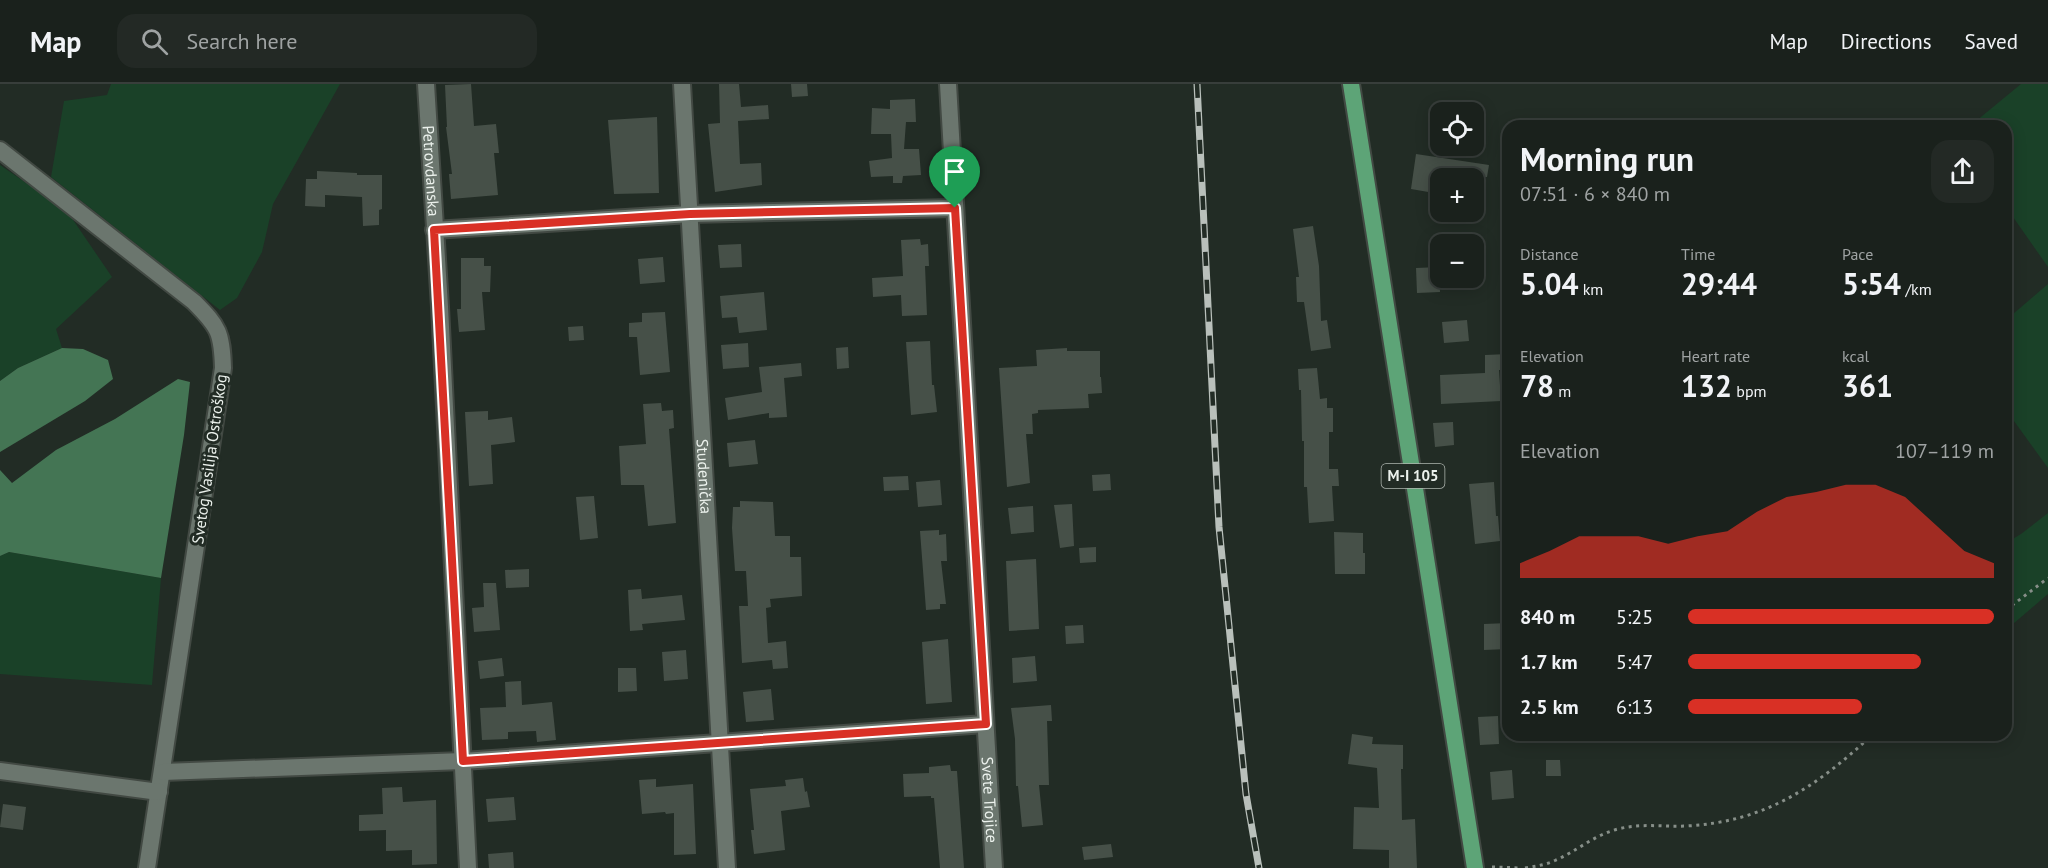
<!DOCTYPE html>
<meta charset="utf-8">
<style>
:root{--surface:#1a211c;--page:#232925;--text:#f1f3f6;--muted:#9fa3a3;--line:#383e3b;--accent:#d93025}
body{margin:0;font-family:"PT Sans",sans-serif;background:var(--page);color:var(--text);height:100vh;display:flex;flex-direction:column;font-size:22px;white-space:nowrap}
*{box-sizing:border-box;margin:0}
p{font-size:20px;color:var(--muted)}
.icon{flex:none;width:33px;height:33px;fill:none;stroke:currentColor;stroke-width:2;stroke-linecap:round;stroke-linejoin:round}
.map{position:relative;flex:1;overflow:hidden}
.side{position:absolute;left:1502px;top:36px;width:510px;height:621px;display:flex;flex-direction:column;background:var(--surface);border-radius:18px;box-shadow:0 3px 15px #0003,0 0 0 2px var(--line)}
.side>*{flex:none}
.buttons{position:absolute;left:1430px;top:18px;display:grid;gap:12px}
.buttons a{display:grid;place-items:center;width:54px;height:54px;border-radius:12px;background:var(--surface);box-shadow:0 3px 15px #0003,0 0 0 2px var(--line);font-size:30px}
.pin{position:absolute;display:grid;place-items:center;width:51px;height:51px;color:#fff;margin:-62px -26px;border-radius:50% 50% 50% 0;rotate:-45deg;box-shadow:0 0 6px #0007}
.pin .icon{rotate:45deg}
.round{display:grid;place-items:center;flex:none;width:63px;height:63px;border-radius:18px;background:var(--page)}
.summary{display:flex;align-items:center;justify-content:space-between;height:102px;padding:0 18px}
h1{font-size:33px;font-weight:600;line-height:45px}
.metrics{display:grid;grid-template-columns:repeat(3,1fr);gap:9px;height:102px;padding:6px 18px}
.metrics div{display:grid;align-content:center}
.metrics b{font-size:30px;font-weight:600}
.metrics small{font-size:16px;font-weight:400}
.metrics p{font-size:16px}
.chart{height:168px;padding:12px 18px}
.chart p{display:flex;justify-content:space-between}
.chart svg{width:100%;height:108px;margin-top:6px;fill:var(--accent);opacity:.7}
ul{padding:0 18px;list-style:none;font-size:20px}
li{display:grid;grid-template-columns:96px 72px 1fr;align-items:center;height:45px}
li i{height:15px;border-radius:8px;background:var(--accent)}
header{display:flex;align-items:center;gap:36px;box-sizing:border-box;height:84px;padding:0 30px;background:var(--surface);border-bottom:2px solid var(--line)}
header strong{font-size:28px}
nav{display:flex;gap:33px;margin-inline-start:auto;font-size:21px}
.search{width:420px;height:54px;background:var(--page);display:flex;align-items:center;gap:15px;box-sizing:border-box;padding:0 21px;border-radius:18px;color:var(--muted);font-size:22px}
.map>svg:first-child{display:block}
</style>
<header>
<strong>Map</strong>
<div class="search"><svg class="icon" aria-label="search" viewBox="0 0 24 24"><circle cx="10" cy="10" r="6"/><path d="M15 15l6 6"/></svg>Search here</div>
<nav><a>Map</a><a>Directions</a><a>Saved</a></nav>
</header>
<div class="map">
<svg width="2048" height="784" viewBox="0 0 2048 784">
<rect width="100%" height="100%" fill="#222c25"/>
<path fill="#1a4128" d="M 111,0 L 340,0 L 273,120 L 262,168 L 237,214 L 220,226 L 51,93 L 64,17 L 107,11 Z
M 2021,0 L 2048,0 L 2048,183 L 2006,123 L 2006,42 L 1970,42 Z
M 0,81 L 67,127 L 112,193 L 56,245 L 62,264 L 18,284 L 0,297 Z
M 2048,200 L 2048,384 L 2006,326 L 2006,236 Z
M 2048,429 L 2048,510 L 2006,546 L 2006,459 L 2021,450 Z
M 9,468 L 161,494 L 152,601 L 0,590 L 0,472 Z"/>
<path fill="#447554" d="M 62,264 L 83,265 L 108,276 L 113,295 L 85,317 L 0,368 L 0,297 L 18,284 Z
M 178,295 L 190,298 L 184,351 L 161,494 L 9,468 L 0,472 L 0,386 L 12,399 L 56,366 L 115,335 Z"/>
<path fill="#465048" d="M 471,0 L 474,42 L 496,40 L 499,69 L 494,69 L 498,111 L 451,115 L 449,90 L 452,90 L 446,43 L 447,43 L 445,1 Z
M 719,0 L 739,0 L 741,23 L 768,21 L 769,35 L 738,37 L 740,80 L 761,79 L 762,101 L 715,108 L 708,40 L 720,39 Z
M 791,0 L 807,0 L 808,12 L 792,13 Z
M 915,15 L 916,38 L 906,38 L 904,65 L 919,65 L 921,91 L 903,92 L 902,99 L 893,99 L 893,92 L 871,93 L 869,77 L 892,74 L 891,50 L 871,50 L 872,24 L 890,25 L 890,16 Z
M 657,33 L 659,109 L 614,110 L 608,36 Z
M 1416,70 L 1489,81 L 1487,93 L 1440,94 L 1440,110 L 1411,105 Z
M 317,87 L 357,89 L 357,91 L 382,91 L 382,125 L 379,126 L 379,141 L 363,142 L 362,113 L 325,111 L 325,123 L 305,122 L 306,95 L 317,95 Z
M 1313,142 L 1319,182 L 1321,237 L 1327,236 L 1331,264 L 1311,267 L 1304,218 L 1297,218 L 1296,193 L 1299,193 L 1293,145 Z
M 920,155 L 921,161 L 928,160 L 929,182 L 925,182 L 927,231 L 902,232 L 901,211 L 873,213 L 872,194 L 903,192 L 901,156 Z
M 741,160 L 742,183 L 720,184 L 718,161 Z
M 663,173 L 665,198 L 640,200 L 638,175 Z
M 461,174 L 484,174 L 484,182 L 491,182 L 490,208 L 482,208 L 485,246 L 459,248 L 457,225 L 461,225 Z
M 1439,183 L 1440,208 L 1417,209 L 1416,184 Z
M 764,208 L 767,246 L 739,249 L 737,233 L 722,234 L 720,212 Z
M 665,228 L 670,288 L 640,291 L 637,253 L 629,253 L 629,239 L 642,238 L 642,229 Z
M 1467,236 L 1469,257 L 1444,259 L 1442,238 Z
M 583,242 L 584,256 L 569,257 L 568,243 Z
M 930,257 L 932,301 L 934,301 L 937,328 L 911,331 L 906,258 Z
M 748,259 L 749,283 L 723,285 L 721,261 Z
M 848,263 L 849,284 L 837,285 L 836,264 Z
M 1067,264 L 1067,267 L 1100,267 L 1100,293 L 1101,293 L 1102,309 L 1088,310 L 1089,324 L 1038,326 L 1038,329 L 1032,330 L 1033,350 L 1026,350 L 1030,399 L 1007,403 L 999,284 L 1037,282 L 1036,266 Z
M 1508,270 L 1508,286 L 1499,286 L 1501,317 L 1441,320 L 1440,291 L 1485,289 L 1485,271 Z
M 801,279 L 802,292 L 784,294 L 787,333 L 769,334 L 769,329 L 728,336 L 725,314 L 762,308 L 759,283 Z
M 1317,284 L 1320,315 L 1327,314 L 1327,324 L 1333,324 L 1333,348 L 1329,348 L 1329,385 L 1338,385 L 1339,402 L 1332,402 L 1334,437 L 1309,439 L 1307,403 L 1304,403 L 1304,357 L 1302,357 L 1301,306 L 1299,306 L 1298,285 Z
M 661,319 L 662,327 L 673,326 L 674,344 L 669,345 L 676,439 L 648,442 L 644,401 L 621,401 L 619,362 L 646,360 L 643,320 Z
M 488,327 L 488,336 L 512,333 L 515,358 L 491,361 L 493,400 L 469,402 L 465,328 Z
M 1453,338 L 1454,361 L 1435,363 L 1433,339 Z
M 755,356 L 758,380 L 729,383 L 727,359 Z
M 1110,390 L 1111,406 L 1093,407 L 1092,391 Z
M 908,392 L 909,406 L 884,407 L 883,393 Z
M 940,396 L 942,421 L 918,423 L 916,398 Z
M 1494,398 L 1496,432 L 1498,432 L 1500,457 L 1475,460 L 1469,400 Z
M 594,412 L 598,454 L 580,456 L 576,413 Z
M 740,417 L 773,418 L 775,452 L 790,452 L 790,473 L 801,473 L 802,512 L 770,515 L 771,523 L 766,524 L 768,559 L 786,557 L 788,584 L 773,585 L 772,576 L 742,579 L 739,522 L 748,522 L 746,487 L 735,487 L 732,444 L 733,423 L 740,423 Z
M 1072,420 L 1074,462 L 1060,464 L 1054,421 Z
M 1033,422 L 1034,448 L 1011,450 L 1008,424 Z
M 939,446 L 939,451 L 946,450 L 947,477 L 941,477 L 946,520 L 940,520 L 940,525 L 926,526 L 920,447 Z
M 1334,448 L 1363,449 L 1363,469 L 1365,469 L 1365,490 L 1335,490 Z
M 1096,463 L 1096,478 L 1080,479 L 1079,464 Z
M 1036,475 L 1039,545 L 1009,547 L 1006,477 Z
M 529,485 L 529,503 L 506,504 L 505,486 Z
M 483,499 L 496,499 L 500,546 L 474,548 L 472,524 L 484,523 Z
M 641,505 L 642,515 L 682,511 L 685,536 L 642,540 L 643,546 L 630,547 L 628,506 Z
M 1508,539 L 1508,565 L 1484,566 L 1484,540 Z
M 1083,541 L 1084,559 L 1066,560 L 1065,542 Z
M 948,555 L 952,618 L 926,620 L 922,558 Z
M 686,566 L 688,595 L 664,597 L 662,568 Z
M 1035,572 L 1037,597 L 1013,599 L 1012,574 Z
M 502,574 L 504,592 L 480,595 L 478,577 Z
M 618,584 L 636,584 L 637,607 L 618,608 Z
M 521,597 L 522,621 L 552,618 L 556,656 L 537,658 L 536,647 L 508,648 L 508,655 L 482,656 L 480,624 L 506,623 L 505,598 Z
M 771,605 L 774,636 L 746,638 L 743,608 Z
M 1051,621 L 1052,637 L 1047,637 L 1049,701 L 1039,701 L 1043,741 L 1022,743 L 1018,702 L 1016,702 L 1015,655 L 1011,624 Z
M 1498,632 L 1499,660 L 1480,661 L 1478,633 Z
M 1352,650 L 1373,653 L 1372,660 L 1403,661 L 1403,685 L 1401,685 L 1402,736 L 1415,735 L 1417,784 L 1389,784 L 1389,766 L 1353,765 L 1354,723 L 1379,724 L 1377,684 L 1348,680 Z
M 1546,676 L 1560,676 L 1561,692 L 1546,692 Z
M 950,681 L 951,687 L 957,687 L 964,784 L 940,784 L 934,714 L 931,714 L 931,712 L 904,713 L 903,690 L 929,689 L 929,683 Z
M 1512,686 L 1514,714 L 1492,716 L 1490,688 Z
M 803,694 L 805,708 L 807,707 L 810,723 L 781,727 L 785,766 L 754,770 L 751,746 L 754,746 L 750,705 L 786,702 L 785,696 Z
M 656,695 L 656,703 L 693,700 L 696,770 L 674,771 L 674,729 L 666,730 L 665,728 L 642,730 L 639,696 Z
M 402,703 L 403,718 L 436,716 L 437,780 L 412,781 L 412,766 L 386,767 L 386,746 L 359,747 L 359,731 L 383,730 L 382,704 Z
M 514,713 L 516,736 L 488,738 L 486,715 Z
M 3,720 L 26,723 L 23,746 L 0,743 Z
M 1111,760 L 1113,773 L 1084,776 L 1082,763 Z
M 513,768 L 514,784 L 489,784 L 488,770 Z"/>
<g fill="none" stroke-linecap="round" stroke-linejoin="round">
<g stroke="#424943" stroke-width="20">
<g id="minor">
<path id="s1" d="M 426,0 L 440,223 L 468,784"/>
<path id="s2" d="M 682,0 L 727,784"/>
<path id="s3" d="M 948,0 L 994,784"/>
<path d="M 0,66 L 194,218 C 219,243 222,249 223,284 L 147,784"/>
<path d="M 434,146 L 690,130 L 955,124"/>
<path d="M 0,687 L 159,708"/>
<path d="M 163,688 L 463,677 L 985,640"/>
</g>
</g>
<g stroke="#424943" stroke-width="20">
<path id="primary" d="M 1351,0 L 1475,784"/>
</g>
<path stroke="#878f89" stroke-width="3" stroke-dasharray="3 4.5" stroke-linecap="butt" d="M 2006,526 L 2048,494
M 1492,783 L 1521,784
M 1525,784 C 1536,782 1546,781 1556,776 C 1577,767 1594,751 1618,745 C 1642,739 1662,743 1686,742 C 1765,738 1816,703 1872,651"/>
<use href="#minor" stroke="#6b766e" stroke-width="16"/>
<use href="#primary" stroke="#5da477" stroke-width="16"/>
<g stroke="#b9c0bb" stroke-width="7">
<path id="rail" d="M 1197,0 L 1219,443 L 1246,710 L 1259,784"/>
</g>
<use href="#rail" stroke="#222c25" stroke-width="4.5" stroke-dasharray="14" stroke-linecap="butt"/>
</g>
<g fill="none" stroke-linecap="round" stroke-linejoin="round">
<g stroke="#fff" stroke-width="12">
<path id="route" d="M 955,124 L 986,640 L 463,677 L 434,146 L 690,130 Z"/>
</g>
<use href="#route" stroke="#d93025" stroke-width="8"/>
</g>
<g text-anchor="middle" stroke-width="6" stroke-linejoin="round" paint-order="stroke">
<rect fill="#222c25" stroke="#afb6b0" stroke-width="1.5" x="1381.5" y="380" width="63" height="24" rx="4.5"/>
<g font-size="15" font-weight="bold" fill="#ebf1ec">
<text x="1413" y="397">M-I 105</text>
</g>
<g font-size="16" fill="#ebf1ec" stroke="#222c25">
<text dy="6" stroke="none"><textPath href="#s1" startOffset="87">Petrovdanska</textPath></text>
<text transform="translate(209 375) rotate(-82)" y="6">Svetog Vasilija Ostroškog</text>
<text dy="6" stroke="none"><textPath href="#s2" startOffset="393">Studenička</textPath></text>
<text dy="6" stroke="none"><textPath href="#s3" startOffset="717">Svete Trojice</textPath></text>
</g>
</g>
</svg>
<div class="buttons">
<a><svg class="icon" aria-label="locate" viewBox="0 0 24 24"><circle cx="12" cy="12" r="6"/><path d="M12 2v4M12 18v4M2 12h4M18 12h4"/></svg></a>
<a>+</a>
<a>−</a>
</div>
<div class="pin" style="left:955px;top:124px;background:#1e9e55"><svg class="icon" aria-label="arrive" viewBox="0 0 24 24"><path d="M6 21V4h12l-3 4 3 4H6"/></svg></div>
<section class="side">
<div class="summary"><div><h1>Morning run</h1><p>07:51 · 6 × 840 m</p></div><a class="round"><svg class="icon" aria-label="share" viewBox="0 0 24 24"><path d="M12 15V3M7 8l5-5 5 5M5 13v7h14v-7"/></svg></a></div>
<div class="metrics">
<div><p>Distance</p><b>5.04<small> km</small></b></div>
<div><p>Time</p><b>29:44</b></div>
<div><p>Pace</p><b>5:54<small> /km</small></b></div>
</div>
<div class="metrics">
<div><p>Elevation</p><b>78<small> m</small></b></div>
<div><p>Heart rate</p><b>132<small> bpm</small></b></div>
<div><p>kcal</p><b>361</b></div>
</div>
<div class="chart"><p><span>Elevation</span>107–119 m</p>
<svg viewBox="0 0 160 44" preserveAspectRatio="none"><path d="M0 44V38L10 33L20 27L30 27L40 27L50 30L60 27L70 25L80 17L90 11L100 9L110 6L120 6L130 11L140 22L150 33L160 38V44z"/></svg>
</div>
<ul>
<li><b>840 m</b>5:25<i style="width:100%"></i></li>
<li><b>1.7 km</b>5:47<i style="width:76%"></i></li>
<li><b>2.5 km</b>6:13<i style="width:57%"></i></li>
</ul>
</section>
</div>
